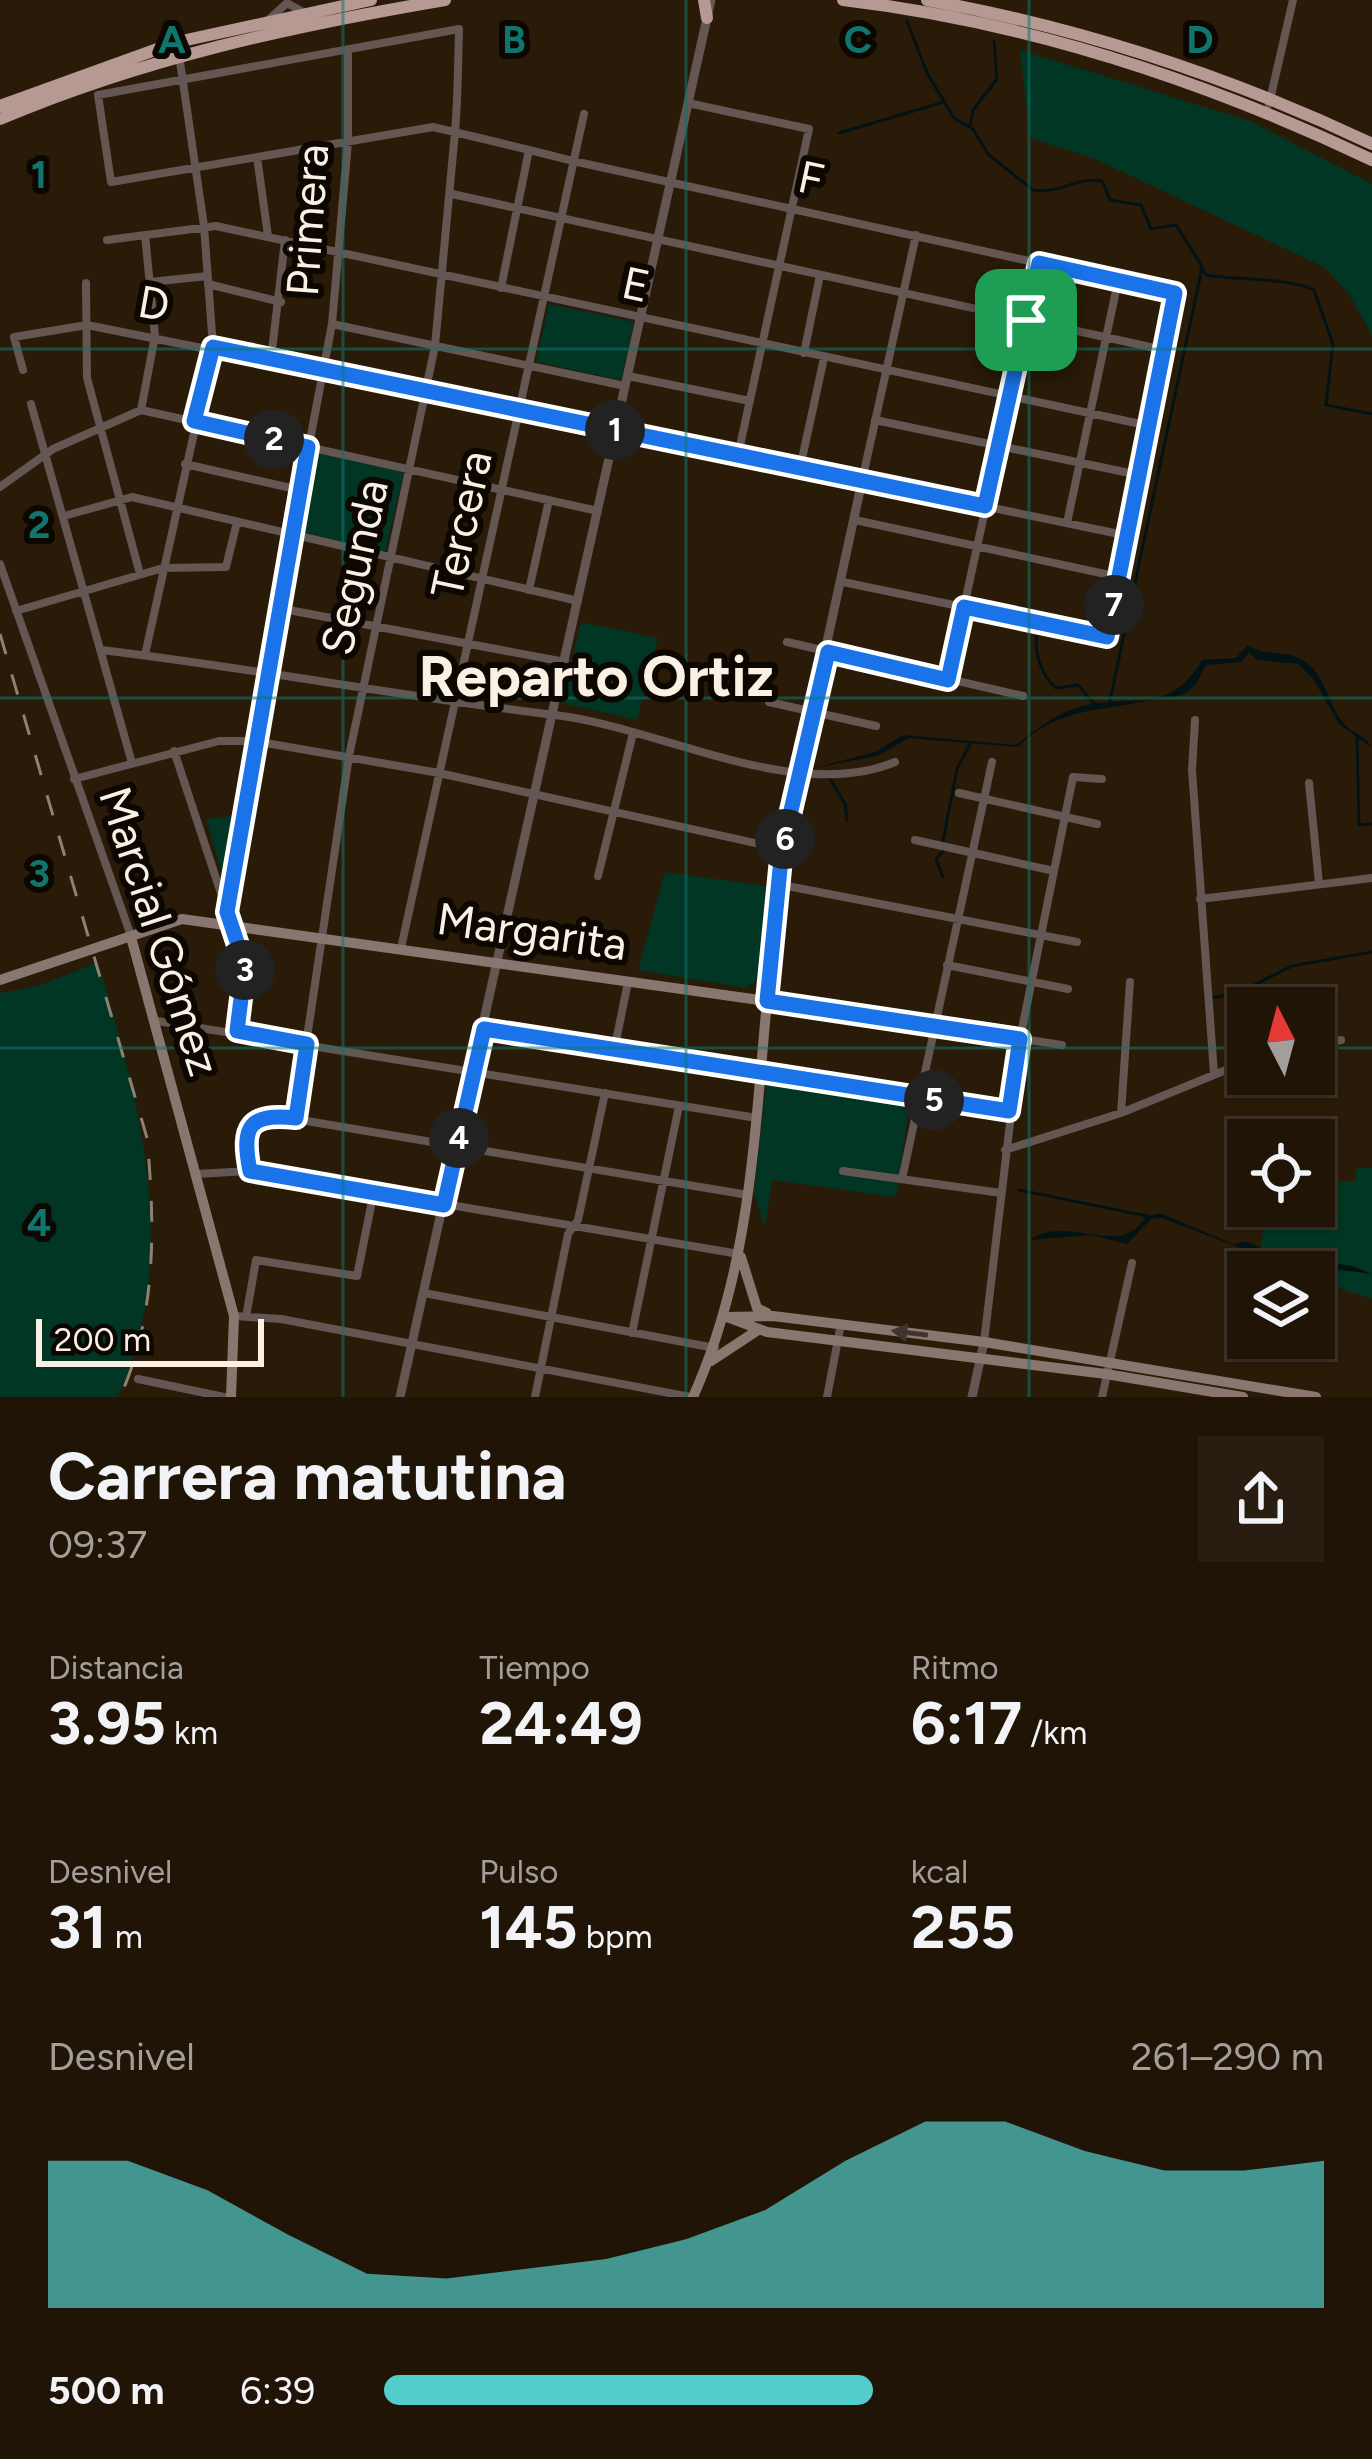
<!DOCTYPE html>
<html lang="es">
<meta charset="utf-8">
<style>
:root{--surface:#201406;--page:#281d10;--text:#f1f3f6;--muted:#a29e9b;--line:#3d3328;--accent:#53cdcb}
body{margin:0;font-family:Figtree,sans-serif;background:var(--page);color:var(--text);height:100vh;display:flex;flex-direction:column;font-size:45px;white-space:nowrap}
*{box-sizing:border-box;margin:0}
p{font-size:39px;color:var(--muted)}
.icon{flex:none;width:66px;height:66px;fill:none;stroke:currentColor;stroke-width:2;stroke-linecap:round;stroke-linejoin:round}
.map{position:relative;height:1397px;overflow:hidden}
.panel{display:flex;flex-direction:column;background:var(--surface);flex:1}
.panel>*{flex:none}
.needle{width:78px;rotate:354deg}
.controls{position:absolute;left:1227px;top:987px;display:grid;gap:24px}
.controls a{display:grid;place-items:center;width:108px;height:108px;border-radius:0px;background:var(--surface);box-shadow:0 3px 9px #0004,0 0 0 3px var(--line);font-size:60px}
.scale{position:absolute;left:36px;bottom:30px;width:228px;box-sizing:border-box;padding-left:12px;border:6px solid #faf0e4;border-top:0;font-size:33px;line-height:42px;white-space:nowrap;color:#faf0e4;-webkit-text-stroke:9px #0d0702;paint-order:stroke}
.pin{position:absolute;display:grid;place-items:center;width:102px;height:102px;color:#fff;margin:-51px;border-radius:24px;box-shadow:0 6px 18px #0006}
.km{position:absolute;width:60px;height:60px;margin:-30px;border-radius:50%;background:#222;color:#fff;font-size:33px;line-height:60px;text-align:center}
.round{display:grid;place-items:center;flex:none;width:126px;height:126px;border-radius:0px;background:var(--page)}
.summary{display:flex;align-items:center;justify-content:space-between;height:204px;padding:0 48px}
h1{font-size:66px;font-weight:700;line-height:90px}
.metrics{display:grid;grid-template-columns:repeat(3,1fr);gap:18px;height:204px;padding:12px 48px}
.metrics div{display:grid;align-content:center}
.metrics b{font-size:60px;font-weight:700}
.metrics small{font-size:33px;font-weight:400}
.metrics p{font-size:33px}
.chart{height:336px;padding:24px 48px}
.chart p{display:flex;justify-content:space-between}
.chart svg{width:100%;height:216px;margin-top:12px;fill:var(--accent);opacity:.7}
ul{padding:0 48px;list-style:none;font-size:39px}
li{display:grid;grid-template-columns:192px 144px 1fr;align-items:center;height:90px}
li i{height:30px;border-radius:15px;background:var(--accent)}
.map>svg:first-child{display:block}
</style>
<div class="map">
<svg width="1372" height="1397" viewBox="0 0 1372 1397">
<rect width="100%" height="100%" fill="#2a1b08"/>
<path fill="#003623" d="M 1020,50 L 1250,121 L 1372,184 L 1372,336 L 1349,294 L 1324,267 L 1093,158 L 1030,138 Z
M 549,304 L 634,322 L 621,380 L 536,362 Z
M 314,451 L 404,472 L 385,552 L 296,531 Z
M 581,622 L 658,638 L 637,720 L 562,703 Z
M 240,815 L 227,890 L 206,819 Z
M 665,872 L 766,886 L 760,979 L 746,988 L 638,970 Z
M 98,962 C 140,1105 182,1253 118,1397 L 0,1397 L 0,993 L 38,986 Z
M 773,1082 L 910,1102 L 896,1197 L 772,1180 L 765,1227 L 754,1193 L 766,1084 Z
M 1357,1168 L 1372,1168 L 1372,1299 L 1314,1280 L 1314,1272 L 1291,1272 L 1260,1262 L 1265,1206 L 1314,1206 L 1314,1194 L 1335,1195 L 1338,1181 L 1355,1181 Z"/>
<path fill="#031214" d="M 1248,645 C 1265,657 1286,650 1303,660 C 1326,674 1328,705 1344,724 C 1353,734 1365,735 1372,748 L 1339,724 L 1314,680 L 1298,664 L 1257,660 L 1249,652 L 1242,662 L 1206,665 C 1201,673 1198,683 1191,689 C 1181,698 1167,697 1155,699 C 1105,711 1056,707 1018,747 L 909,738 L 877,756 L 813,768 L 875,752 L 903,735 L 1016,745 C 1034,731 1050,718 1070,710 C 1121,690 1168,720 1202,660 L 1236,658 Z
M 1160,1213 L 1233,1244 L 1246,1241 L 1275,1255 L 1352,1266 L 1372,1274 L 1279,1262 L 1161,1218 L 1151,1219 L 1127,1244 L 1091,1235 L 1030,1240 C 1066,1213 1123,1260 1145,1217 Z"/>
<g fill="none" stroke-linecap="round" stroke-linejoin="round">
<path stroke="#031214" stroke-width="3" d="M 907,21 L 927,73 L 954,118 L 973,129 L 988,154 L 1033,190 C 1059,195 1077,176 1102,181 L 1110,200 L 1141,205 L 1151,229 L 1176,225 C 1187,243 1197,256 1206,275 C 1236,280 1290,278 1314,290 L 1333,344 L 1326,405 L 1372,414
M 970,125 L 973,110 L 997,79 L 994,41
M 839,133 L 944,102
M 1038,631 C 1032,649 1042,677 1056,688 L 1078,685 L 1096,706
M 1109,705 L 1202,268
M 1357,735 L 1359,825 L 1372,824
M 829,777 L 845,804 L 847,820
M 943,841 L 957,769 L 970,744
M 943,851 L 936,859 L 943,877
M 1211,998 L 1238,993 L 1292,966 L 1372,952
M 1019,1190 L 1147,1216"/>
<path stroke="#635653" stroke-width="8" d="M 267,21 L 287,3 L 303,12
M 688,103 L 809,129 L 738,455
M 1269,104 L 1293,0
M 257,157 L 268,236
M 452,194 L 1164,350
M 916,235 L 862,481 L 1129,536
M 107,240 L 216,226 L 1150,426
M 150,282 L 208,276
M 86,283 L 87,378 L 140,574
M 208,284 L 281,302
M 501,288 L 529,150
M 332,324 L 625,386
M 804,353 L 820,275
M 271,359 L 285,240
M 23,370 L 14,337 L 87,325 L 616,431
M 628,376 L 750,401
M 31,404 L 132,763
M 141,410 L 155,336 L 145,235
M 875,420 L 1139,475
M 185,464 L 300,490
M 800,468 L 824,358
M 0,487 L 53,449 L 141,410 L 598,511
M 64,516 L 132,497 L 578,601
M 855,520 L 1119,577
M 1067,523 L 1118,281
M 0,564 L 131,936
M 529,590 L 549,500
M 278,608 L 565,662
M 16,611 L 163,568 L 226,567 L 237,522
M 787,642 L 1023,696
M 101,650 C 253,668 404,697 555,715 C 659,727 794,804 895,762
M 145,655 L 213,347 L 204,226 L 179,55
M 948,680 L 1039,263
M 769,702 L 876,726
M 1195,720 L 1192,770 L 1214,1074
M 174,751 L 245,966 L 237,1031
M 74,779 L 219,741 L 254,741 L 439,773 L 782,849
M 1309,783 L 1319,883
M 959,793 L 1097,824
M 915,840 L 1054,871
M 598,876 L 633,733
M 777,884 L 1077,942
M 1200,899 L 1372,878
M 227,912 L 266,672 L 332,324 L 348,142 L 348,49
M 401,948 L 584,114
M 947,965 L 1068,989
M 767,1001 L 1062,1045
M 157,1021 L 757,1118
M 483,1029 L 1009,1111
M 1314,1045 L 1341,1040
M 614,1051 L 628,982
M 1121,1113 L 1130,982
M 295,1118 L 349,756 L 435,346 L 455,132 C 458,98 458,63 459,29 L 98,95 L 111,182 L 433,127 C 480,138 527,149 573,161 L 1175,293 L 1107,637 L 843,582
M 1005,1150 L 1121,1113 L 1248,1061
M 250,1171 L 245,1146 L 250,1126 L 271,1115 L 748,1195
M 843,1171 L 1001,1193
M 196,1174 L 250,1171 L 739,1254
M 902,1179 L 992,762
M 424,1293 L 715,1348
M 234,1316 L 281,1319 L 690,1397
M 246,1317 L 256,1260 L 357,1276 L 374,1191
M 632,1333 L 679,1106
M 984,1342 L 1020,1039 L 1073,777 L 1102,779
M 138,1379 L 224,1397
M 535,1397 L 568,1234 L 578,1220 L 605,1093
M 827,1397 L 841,1324
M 1102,1397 L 1132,1263"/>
<path stroke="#635653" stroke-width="9" d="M 616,431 L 862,481 L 782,849 L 767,1001
M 400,1397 L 711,0
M 972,1397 L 984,1342"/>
<path stroke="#897670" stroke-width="10" d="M 131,937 L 234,1316 L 231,1397
M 0,980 L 182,919 L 767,1001 C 754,1139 750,1270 693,1397
M 741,1257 L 757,1308 L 767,1313
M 727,1317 L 773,1316 L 984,1342 L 1316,1397
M 727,1317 L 767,1332 L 1106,1374 L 1243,1397
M 711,1361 L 758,1330"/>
<path stroke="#b69992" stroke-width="12" d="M 704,0 L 707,18
M 843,0 C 1029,22 1204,80 1372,160
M 927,0 C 1082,28 1231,77 1372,144
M 0,106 L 177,42 L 371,0
M 0,119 C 144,58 292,26 445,0"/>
<path stroke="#8e8172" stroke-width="3" stroke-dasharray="21 21" stroke-linecap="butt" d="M 0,634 L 147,1138 C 155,1225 157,1315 120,1397"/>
</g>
<defs><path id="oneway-solid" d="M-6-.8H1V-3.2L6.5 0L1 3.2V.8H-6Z" transform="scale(3)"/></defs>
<use fill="#3f332e" href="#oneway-solid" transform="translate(910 1333) rotate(-173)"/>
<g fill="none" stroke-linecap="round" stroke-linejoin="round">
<g stroke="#fff" stroke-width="24">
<path id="route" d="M 1039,263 L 1175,293 L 1107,637 L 964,607 L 948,680 L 828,652 L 782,849 L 767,1001 L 1020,1039 L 1009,1111 L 484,1029 L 444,1205 L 250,1171 C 241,1126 249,1113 296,1118 L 307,1044 L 237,1031 L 245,966 L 227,912 L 308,447 L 194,421 L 213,347 L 985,506 Z"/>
</g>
<use href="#route" stroke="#1a73e8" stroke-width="15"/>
</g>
<path fill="none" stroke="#0f766e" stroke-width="3" stroke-opacity="0.55" d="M 343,0 L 343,1397M 686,0 L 686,1397M 1029,0 L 1029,1397M 0,349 L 1372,349M 0,698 L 1372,698M 0,1048 L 1248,1048M 1314,1048 L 1372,1048"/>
<g text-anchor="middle" stroke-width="12" stroke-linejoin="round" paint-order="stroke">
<g font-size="45" fill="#faf0e4" stroke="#0d0702">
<text transform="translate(811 178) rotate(12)" y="16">F</text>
<text transform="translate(307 220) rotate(-86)" y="16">Primera</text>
<text transform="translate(636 284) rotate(12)" y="16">E</text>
<text transform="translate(154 303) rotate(10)" y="16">D</text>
<text transform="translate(461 524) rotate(-78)" y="16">Tercera</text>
<text transform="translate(354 567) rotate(-78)" y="16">Segunda</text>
<text transform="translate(160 931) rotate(72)" y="16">Marcial Gómez</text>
<text transform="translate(532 931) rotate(8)" y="16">Margarita</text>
</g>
<g font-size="57" font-weight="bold" fill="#faf0e4" stroke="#0d0702">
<text x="596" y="696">Reparto Ortiz</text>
</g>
</g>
<g font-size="39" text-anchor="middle" font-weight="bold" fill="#0f766e" stroke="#0d0702" stroke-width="12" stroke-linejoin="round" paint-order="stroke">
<text x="172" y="53">A</text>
<text x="514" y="53">B</text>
<text x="858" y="53">C</text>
<text x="1200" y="53">D</text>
<text x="39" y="188">1</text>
<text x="39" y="538">2</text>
<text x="39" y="887">3</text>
<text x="39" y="1236">4</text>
</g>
</svg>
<div class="controls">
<a><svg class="needle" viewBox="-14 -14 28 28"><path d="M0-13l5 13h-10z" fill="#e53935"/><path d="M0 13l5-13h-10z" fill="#a29e9b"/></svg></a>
<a><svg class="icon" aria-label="locate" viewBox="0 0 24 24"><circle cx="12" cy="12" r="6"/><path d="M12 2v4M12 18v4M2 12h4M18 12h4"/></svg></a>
<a><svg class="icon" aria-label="layers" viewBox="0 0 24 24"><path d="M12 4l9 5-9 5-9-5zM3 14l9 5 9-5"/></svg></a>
</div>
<div class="scale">200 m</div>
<div class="pin" style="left:1026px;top:320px;background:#1e9e55"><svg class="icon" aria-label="arrive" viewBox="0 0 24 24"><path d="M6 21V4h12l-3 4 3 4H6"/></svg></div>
<b class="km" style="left:615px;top:430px">1</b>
<b class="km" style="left:274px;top:439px">2</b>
<b class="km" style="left:245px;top:970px">3</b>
<b class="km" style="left:459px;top:1138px">4</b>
<b class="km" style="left:934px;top:1100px">5</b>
<b class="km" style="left:785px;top:839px">6</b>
<b class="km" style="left:1114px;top:605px">7</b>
</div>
<section class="panel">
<div class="summary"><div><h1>Carrera matutina</h1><p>09:37</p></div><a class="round"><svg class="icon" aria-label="share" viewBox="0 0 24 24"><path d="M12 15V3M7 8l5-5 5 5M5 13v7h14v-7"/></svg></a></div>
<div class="metrics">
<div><p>Distancia</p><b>3.95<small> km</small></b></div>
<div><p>Tiempo</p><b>24:49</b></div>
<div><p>Ritmo</p><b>6:17<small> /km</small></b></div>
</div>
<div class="metrics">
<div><p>Desnivel</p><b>31<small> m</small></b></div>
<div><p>Pulso</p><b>145<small> bpm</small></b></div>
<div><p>kcal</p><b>255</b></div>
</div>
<div class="chart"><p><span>Desnivel</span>261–290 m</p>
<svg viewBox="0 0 160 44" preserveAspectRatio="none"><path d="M0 44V14L10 14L20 20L30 29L40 37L50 38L60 36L70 34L80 30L90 24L100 14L110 6L120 6L130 12L140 16L150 16L160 14V44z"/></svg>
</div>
<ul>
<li><b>500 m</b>6:39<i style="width:52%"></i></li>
</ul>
</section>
